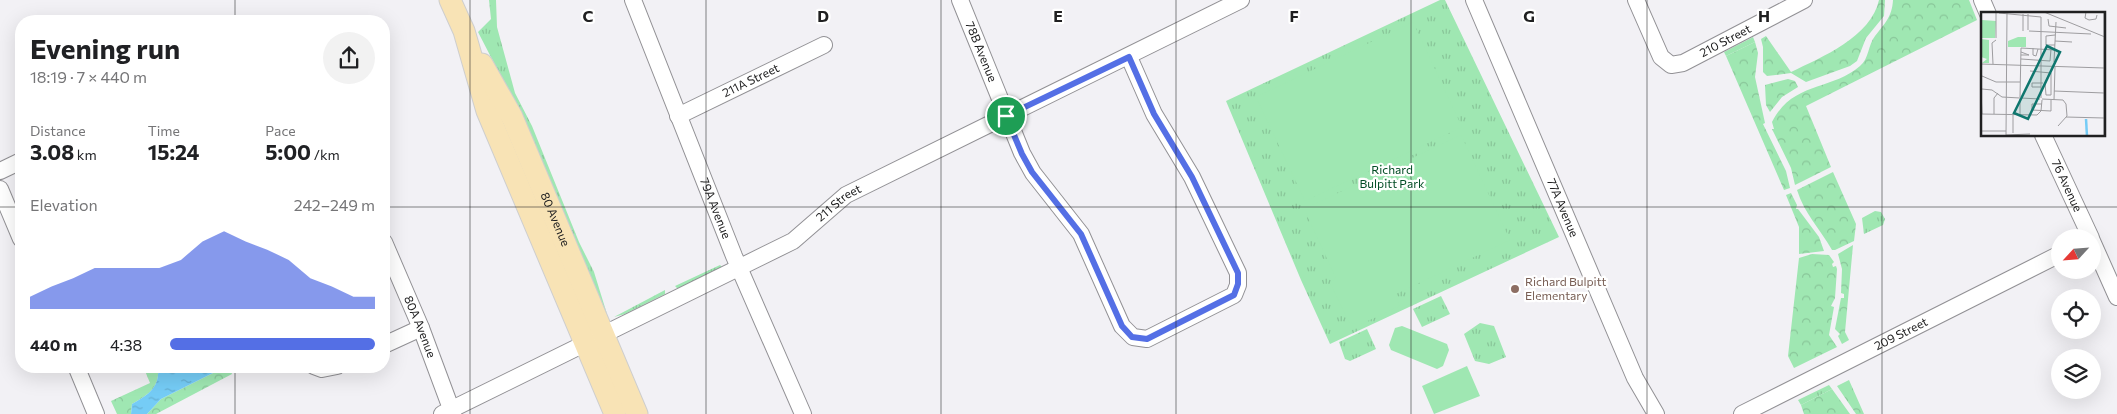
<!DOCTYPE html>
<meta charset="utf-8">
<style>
:root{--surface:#fff;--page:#f2f2f2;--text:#202124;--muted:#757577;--accent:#546fe5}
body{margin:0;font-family:Commissioner,sans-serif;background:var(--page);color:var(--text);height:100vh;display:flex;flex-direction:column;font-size:19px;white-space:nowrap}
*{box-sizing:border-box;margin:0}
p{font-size:16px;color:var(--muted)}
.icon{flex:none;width:28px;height:28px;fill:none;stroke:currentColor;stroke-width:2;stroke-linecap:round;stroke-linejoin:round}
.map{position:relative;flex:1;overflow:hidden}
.drawer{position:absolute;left:15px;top:15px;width:375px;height:358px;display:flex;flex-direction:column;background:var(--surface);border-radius:20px;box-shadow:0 5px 20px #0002}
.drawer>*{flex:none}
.needle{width:32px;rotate:244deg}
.controls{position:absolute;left:2051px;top:229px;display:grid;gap:10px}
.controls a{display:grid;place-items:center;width:50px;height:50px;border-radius:50%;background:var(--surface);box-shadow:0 5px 20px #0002;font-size:25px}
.pin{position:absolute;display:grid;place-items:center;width:42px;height:42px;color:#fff;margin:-21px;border:2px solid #fff;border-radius:50%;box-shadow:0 1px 5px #0007}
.round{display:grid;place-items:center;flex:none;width:52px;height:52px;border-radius:26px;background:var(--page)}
.overview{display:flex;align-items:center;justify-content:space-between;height:85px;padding:0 15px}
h1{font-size:28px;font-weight:700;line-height:38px}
.metrics{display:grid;grid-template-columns:repeat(3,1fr);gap:8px;height:85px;padding:5px 15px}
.metrics div{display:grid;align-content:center}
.metrics b{font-size:21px;font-weight:700}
.metrics small{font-size:14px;font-weight:400}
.metrics p{font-size:14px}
.chart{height:140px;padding:10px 15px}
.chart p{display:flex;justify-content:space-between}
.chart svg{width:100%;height:90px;margin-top:5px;fill:var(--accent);opacity:.7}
ul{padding:0 15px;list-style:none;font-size:16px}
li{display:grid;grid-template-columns:80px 60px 1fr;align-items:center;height:38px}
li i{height:12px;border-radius:6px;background:var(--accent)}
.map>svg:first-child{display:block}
</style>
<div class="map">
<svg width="2117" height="414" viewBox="0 0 2117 414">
<defs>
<pattern id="grass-tufts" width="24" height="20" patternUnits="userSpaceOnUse" patternTransform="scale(1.25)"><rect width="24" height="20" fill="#9fe7b2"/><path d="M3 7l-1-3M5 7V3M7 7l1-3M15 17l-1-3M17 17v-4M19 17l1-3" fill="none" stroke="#89c699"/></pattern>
<pattern id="forest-crowns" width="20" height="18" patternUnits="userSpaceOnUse" patternTransform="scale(1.25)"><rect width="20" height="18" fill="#9fe7b2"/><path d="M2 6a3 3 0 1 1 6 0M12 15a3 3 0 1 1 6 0" fill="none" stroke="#89c699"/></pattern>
<pattern id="water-ripples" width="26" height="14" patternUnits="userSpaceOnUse" patternTransform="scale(1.25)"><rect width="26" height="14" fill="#75ccf6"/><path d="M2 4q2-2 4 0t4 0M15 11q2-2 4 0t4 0" fill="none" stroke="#65afd3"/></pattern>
</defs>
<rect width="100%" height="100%" fill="#f2f1f5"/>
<path fill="url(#grass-tufts)" d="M 489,0 L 496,0 L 497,27 L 515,93 L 532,126 L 579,242 L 594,272 L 607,314 L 512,98 L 478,32 L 491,19 Z
M 1440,0 L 1445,0 L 1559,237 L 1330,344 L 1301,280 L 1226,101 Z
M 1753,37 L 1755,42 L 1726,56 L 1724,52 Z
M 1875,211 L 1881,212 L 1885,219 L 1883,225 L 1864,234 L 1862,218 Z
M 720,265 L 722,267 L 678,289 L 675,286 Z
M 665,290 L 665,294 L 625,314 L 614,317 Z
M 1441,296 L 1450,314 L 1422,327 L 1413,309 Z
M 1480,323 L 1494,326 L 1506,357 L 1489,364 L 1475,361 L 1464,334 Z
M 1367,329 L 1376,349 L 1350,361 L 1345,359 L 1339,342 Z
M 1829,385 L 1832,389 L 1801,405 L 1798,400 Z"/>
<path fill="url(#forest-crowns)" d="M 1879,0 L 1885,0 L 1884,16 L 1866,38 L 1857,61 L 1850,66 L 1806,82 L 1791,73 L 1767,76 L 1763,72 L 1763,47 L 1761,39 L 1766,36 L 1791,72 C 1822,57 1871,37 1879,0 Z
M 1893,0 L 1969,0 L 1977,20 L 1806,106 L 1831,167 L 1795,185 L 1791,168 L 1772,129 L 1774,129 L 1772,122 C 1793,81 1831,91 1860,66 C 1869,59 1868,45 1875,36 C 1885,23 1892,17 1893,0 Z
M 1755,42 L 1758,53 L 1755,77 L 1765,123 L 1763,124 L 1786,171 L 1790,188 L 1784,190 L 1726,56 Z
M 1788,79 L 1795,81 L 1798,87 L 1782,97 L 1770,112 L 1766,105 L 1765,85 Z
M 1833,172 L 1856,224 L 1854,241 L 1835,250 L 1832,250 C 1820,229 1804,213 1797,190 Z
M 1791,193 L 1797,205 L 1796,209 L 1798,209 L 1819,237 L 1824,251 L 1799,254 L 1799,227 L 1786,195 Z
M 1853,245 L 1845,332 L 1849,340 L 1842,344 L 1838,336 L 1840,334 L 1835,329 L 1841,298 L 1844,298 L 1844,294 L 1841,293 L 1842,269 L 1838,254 Z
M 1812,254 L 1829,255 L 1834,262 L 1832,264 L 1833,267 L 1836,266 L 1837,269 L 1835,298 L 1831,306 L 1834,307 L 1829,335 L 1837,347 L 1794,368 L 1788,356 L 1799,258 Z
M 143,366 L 158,366 C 160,388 149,394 132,404 L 131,414 L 117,414 L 111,401 L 150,383 Z
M 217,366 L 229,366 L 232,374 L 156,414 L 147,414 L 161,399 L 217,371 Z
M 1849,380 L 1864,414 L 1856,414 L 1837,386 Z
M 1832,389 L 1850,414 L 1804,414 L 1801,405 Z"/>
<path fill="#9fe7b2" d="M 1413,22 L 1462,127 L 1305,201 L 1256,97 Z
M 1461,135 L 1510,240 L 1396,294 L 1400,306 L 1359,325 L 1349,322 L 1330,283 L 1336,278 L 1304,209 Z
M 1402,326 L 1447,344 L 1449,350 L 1443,366 L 1437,369 L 1391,350 L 1389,345 L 1395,328 Z
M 1467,366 L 1480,396 L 1434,414 L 1422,386 Z"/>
<path fill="url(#water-ripples)" d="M 158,366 L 217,366 L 217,371 L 161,399 L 147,414 L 131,414 L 132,404 C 149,394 160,388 158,366 Z"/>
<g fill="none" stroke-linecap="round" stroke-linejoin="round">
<g stroke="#929195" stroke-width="18">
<g id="minor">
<path id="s1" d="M 633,0 L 734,256 L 803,414"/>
<path id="s2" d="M 960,0 L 1022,153 L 1033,173 L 1081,234 L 1122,326 L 1133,337 L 1147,339 L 1234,295 L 1238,285 L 1238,273 L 1192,177 L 1154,114 L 1129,57"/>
<path id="s3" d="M 1474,0 L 1635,378 L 1656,414"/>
<path id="s4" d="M 1636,0 L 1661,57 L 1671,65 L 1683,63 L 1804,0"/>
<path d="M 1982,0 L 1988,14"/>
<path id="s5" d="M 678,116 L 824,45"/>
<path id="s6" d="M 2043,135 L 2091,238"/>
<path d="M 0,171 L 21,161"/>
<path d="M 0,189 L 21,239"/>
<path d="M 2092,241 L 2117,297"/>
<path id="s7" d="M 384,242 L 421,328 L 453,414"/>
<path d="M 384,345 L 421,328"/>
<path d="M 76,366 L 96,414"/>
<path d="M 314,366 L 322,369 L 337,366"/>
<path id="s8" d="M 442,414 L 793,241 L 846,195 L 1241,0"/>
<path id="s9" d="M 1742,414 L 2060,254"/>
</g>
</g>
<g stroke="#cecece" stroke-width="23">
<g id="major">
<path d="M 450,0 L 464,31 L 487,111 L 615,414"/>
<path id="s10" d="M 482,64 L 512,117 L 637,414"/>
</g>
</g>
<use href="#minor" stroke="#fff" stroke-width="16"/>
<use href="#major" stroke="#f8e3b5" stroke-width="21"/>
</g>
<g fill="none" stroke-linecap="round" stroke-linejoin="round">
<g stroke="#fff" stroke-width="10">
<path id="route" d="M 1129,57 L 1154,114 L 1192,177 L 1238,273 L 1238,284 L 1234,295 L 1147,339 L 1132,337 L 1122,326 L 1081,234 L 1032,172 L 1022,154 L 1006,116 Z"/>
</g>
<use href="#route" stroke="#546fe5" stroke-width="6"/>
</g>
<path fill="none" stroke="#202021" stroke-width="1" stroke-opacity="0.55" d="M 235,0 L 235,21M 470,0 L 470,414M 706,0 L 706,414M 941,0 L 941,414M 1176,0 L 1176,414M 1411,0 L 1411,414M 1647,0 L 1647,414M 1882,0 L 1882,414M 0,207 L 21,207M 384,207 L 2117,207M 235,366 L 235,414"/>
<circle fill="#8d6e63" stroke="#fff" stroke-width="2" cx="1515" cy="289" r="5"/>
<g text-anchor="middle" stroke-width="4.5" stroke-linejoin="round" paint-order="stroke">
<g font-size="12" fill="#202021" stroke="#fff">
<text dy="4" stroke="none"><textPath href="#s4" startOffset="135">210 Street</textPath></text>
<text dy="4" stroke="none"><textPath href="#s2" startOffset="56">78B Avenue</textPath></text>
<text dy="4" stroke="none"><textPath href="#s5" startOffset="81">211A Street</textPath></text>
<text dy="4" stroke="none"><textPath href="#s6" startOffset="56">76 Avenue</textPath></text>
<text dy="4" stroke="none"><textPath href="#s8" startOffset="451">211 Street</textPath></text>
<text dy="4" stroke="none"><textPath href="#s1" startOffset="224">79A Avenue</textPath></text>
<text dy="4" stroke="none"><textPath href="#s3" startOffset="226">77A Avenue</textPath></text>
<text dy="4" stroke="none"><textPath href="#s10" startOffset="172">80 Avenue</textPath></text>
<text dy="4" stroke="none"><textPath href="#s7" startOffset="92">80A Avenue</textPath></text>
<text dy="4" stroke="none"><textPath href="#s9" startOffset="178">209 Street</textPath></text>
</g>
<g font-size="12" fill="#004c24" stroke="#fff">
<text x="1392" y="174">Richard<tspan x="1392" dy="14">Bulpitt Park</tspan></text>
</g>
<g font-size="12" fill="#785e54" stroke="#fff" text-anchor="start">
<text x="1525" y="286">Richard Bulpitt<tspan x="1525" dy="14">Elementary</tspan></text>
</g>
</g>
<g transform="translate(1981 12)">
<rect width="124" height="124" fill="#f2f1f5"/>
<path d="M 0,1 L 1,8 L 15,9 L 14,26 L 0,26 ZM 37,25 L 45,25 L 45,35 L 27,35 L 27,29 ZM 0,27 L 8,28 L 8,51 L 1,51 L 6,47 L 0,45 Z" fill="#9fe7b2"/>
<path fill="none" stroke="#75ccf6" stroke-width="2.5" d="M 105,107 L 106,124"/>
<path fill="none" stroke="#9e9da0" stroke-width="1" d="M 63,0 L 124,25M 105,0 L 104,6 L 108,8 L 115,7 L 116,3M 18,1 L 60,5 L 60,86M 42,2 L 42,19M 47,2 L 47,18M 67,7 L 68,14 L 85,16M 48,19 L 110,22M 15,26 L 15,1M 74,29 L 91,30M 74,33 L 65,33 L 65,24 L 74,23M 52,36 L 52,43 L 55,44 L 57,37M 40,43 L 48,43 L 40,40M 40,47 L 69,49 L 70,37M 73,50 L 75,10M 0,52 L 123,56M 12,52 L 11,31 L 15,28M 49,59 L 70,61 L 70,83 L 65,83 L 64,71M 1,64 L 15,70 L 39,70M 60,75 L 51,75 L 51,71 L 62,71M 1,77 L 11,78 L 21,85 L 39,86M 0,78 L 1,102M 73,79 L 123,81M 39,85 L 40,36 L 74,38M 40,86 L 59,87M 39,87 L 39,103M 61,87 L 82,88 L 85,92 L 86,104 L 77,114M 73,88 L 74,55M 61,92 L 51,92 L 51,98 L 70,99 L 70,88M 0,102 L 56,103 L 60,99 L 61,88M 13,102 L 13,86 L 17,81M 85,105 L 123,106M 0,119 L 25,119M 32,121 L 32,102M 25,123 L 49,122M 25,124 L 26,0M 123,124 L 123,0"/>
<path fill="#0f766e" fill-opacity="0.15" stroke="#0f766e" stroke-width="2.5" d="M 66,34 L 79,40 L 47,107 L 33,101 Z"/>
<rect width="124" height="124" fill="none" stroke="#202021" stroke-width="2.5"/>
</g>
<g font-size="16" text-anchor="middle" font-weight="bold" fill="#202021" stroke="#fff" stroke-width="4.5" stroke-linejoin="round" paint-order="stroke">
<text x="588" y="22">C</text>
<text x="823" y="22">D</text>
<text x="1058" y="22">E</text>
<text x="1294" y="22">F</text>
<text x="1529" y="22">G</text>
<text x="1764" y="22">H</text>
</g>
</svg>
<div class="controls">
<a><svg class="needle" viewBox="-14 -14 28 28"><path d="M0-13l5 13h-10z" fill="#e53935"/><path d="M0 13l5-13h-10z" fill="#757577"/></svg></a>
<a><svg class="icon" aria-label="locate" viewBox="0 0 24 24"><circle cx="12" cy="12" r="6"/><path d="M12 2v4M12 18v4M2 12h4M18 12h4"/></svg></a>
<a><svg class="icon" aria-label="layers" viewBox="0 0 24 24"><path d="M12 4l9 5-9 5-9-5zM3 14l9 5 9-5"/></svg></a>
</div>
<div class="pin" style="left:1006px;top:116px;background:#1e9e55"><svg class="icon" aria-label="arrive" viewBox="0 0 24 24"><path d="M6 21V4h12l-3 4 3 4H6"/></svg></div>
<section class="drawer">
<div class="overview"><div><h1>Evening run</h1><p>18:19 · 7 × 440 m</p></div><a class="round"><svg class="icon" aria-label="share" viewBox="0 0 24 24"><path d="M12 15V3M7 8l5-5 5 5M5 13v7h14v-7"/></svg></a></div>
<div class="metrics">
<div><p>Distance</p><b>3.08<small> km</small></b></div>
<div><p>Time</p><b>15:24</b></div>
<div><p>Pace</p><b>5:00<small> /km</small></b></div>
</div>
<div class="chart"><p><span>Elevation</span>242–249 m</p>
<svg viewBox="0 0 160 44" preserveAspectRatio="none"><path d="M0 44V38L10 33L20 29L30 24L40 24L50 24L60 24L70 20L80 11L90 6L100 11L110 15L120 20L130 29L140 33L150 38L160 38V44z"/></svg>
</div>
<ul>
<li><b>440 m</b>4:38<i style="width:100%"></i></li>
</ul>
</section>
</div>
